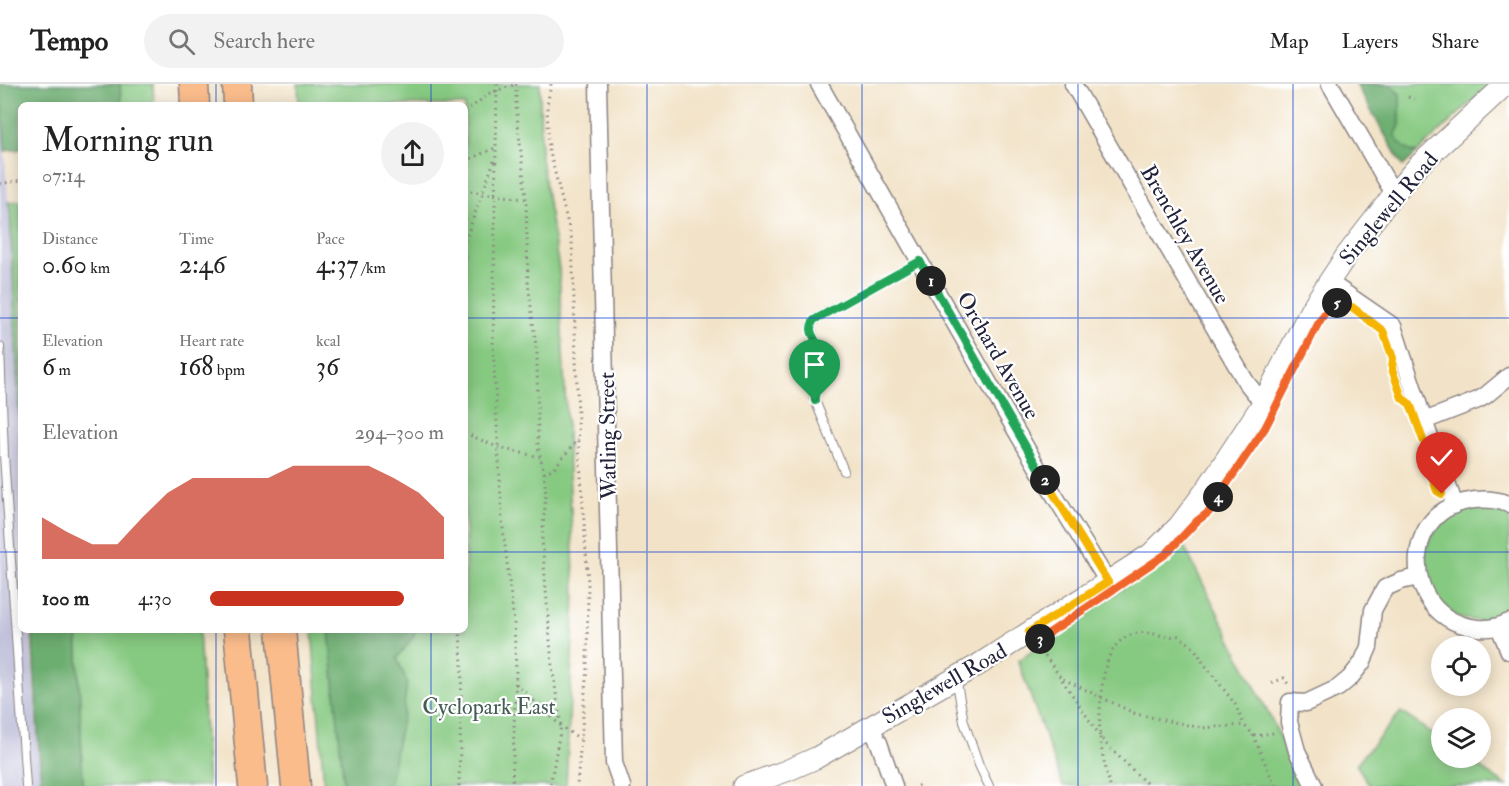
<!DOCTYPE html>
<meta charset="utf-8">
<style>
:root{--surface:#fff;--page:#f2f2f2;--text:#222;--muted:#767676;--line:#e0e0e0;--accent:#c8321e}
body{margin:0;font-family:"IM FELL Double Pica",serif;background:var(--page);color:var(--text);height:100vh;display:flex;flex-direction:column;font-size:22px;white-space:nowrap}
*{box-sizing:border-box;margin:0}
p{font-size:20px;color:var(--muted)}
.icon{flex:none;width:33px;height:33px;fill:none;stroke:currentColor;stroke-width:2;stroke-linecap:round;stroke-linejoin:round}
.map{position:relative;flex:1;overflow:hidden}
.sheet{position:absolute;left:18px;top:18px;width:450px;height:531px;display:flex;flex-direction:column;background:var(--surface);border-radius:9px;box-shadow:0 3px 15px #0003}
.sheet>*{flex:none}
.tools{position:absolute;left:1431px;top:552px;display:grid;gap:12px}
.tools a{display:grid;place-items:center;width:60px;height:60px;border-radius:50%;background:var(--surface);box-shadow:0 3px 15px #0003;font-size:30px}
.pin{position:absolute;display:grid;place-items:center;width:51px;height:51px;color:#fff;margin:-62px -26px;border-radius:50% 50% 50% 0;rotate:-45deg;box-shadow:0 0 6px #0007}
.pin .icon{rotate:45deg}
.km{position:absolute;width:30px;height:30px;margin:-15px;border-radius:50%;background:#222;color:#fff;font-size:16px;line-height:30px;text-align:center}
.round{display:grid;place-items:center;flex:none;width:63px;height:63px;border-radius:32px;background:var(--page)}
.head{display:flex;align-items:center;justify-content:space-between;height:102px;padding:0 24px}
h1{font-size:33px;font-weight:600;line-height:45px}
.figures{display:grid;grid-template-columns:repeat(3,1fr);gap:9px;height:102px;padding:6px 24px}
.figures div{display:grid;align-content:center}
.figures b{font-size:26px;font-weight:600}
.figures small{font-size:16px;font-weight:400}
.figures p{font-size:16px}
.chart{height:168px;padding:12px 24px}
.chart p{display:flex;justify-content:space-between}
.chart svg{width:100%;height:108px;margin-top:6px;fill:var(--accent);opacity:.7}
ul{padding:0 24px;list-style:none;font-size:20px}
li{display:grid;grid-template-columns:96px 72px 1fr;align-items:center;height:45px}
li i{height:15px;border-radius:8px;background:var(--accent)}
header{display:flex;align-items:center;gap:36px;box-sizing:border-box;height:84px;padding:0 30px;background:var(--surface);border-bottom:2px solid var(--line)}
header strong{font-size:28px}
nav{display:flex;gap:33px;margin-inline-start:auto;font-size:21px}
.search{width:420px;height:54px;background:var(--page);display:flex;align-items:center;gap:15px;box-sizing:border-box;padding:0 21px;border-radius:33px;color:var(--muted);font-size:22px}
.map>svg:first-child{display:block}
</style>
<header>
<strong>Tempo</strong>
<div class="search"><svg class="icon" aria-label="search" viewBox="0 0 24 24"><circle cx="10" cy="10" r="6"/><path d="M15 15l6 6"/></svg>Search here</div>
<nav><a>Map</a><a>Layers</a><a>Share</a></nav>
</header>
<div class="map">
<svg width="1509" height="702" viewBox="0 0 1509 702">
<rect width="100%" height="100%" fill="#fff"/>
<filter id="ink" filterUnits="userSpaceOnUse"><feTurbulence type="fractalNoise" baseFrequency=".0167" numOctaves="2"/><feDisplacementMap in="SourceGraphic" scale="12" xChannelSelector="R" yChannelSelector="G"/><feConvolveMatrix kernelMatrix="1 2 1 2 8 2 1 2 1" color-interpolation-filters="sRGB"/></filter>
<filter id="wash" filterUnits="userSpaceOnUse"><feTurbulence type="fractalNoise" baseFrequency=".008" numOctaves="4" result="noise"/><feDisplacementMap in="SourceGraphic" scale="24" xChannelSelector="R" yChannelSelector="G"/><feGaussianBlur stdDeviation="1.35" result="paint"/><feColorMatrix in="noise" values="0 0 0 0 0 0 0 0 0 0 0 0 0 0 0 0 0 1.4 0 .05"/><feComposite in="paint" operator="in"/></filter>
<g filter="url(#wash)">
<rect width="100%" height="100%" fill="#f2e3c8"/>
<path fill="#c2c2dc" d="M 0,0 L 9,127 L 21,371 L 21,546 L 30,546 L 40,702 L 0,702 Z"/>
<path fill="#86c981" stroke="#54765e" stroke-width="1.5" d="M 120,0 L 153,0 L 154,21 L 121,21 Z
M 298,0 L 540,0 L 541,74 L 559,185 L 575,509 L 566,702 L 324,702 L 312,546 L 465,546 L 465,21 L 299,21 Z
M 1356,0 L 1490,0 L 1403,82 Z
M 21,117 L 21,371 L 10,126 L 8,118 Z
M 1469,422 L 1509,427 L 1509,532 L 1486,538 L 1459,534 L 1438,518 L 1426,497 L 1424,469 L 1433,447 L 1451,430 Z
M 1184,462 L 1305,702 L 1063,702 L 1018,577 Z
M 77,546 L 199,546 L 208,702 L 83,702 Z
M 1401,628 L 1441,656 L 1442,674 L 1466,674 L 1507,702 L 1370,702 L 1356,680 Z"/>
<path fill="#6cad6f" stroke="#476855" stroke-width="1.5" d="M 0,0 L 120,0 L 121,21 L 21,21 L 21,65 L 5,67 Z
M 1356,0 L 1390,1 L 1400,10 L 1400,41 L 1395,52 C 1400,61 1406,67 1417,69 L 1403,82 Z
M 32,546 L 77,546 L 83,702 L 41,702 Z
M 329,546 L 415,546 L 414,552 L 397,574 L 407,598 L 403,631 L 396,664 L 393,685 L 388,702 L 344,702 Z"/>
</g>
<g filter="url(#ink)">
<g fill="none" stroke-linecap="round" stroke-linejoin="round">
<g stroke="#8a8282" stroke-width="10">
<path id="service" d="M 0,263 L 4,371 L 26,702
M 844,387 L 814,314 C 815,300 825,284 821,269 C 819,259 811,253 811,241 L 817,234 L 920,177
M 956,594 L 964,638 L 979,681 L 989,702"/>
</g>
<g stroke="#8a8282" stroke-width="19">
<path id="minor" d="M 598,0 L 614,679 L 622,702
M 819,0 L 999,317 L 1040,388 L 1108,498
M 1073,0 L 1246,298 L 1263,319
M 1330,0 L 1394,110
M 1329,198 L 1393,242 L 1424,337 L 1455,421
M 1424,337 L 1478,316 L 1485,312 L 1509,292
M 1509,420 C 1481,410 1443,417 1427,444 C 1406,479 1422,527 1460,540 C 1477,546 1493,546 1509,538
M 1499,543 L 1509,567
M 870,642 L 879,659 L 894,702
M 1314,702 L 1297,667 L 1289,638 L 1290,618 L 1306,619 L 1338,604 L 1350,594 L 1362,579 L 1369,563 L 1373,526 L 1385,504 L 1401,497 L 1418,493"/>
</g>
<g stroke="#8a8282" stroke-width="23">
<path id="tertiary" d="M 744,702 L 786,687 L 816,674 L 978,581 L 1151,470 L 1179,442 L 1208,403 L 1263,319 L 1311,225 L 1346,172 L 1394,110 L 1418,82 L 1506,0"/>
</g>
<g stroke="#8a8282" stroke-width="31">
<path id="trunk" d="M 194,0 L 195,21
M 237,0 L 238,21
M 238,546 L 253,702
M 281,546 L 296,702"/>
</g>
<path stroke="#8a8282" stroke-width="3" stroke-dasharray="1.5 4.5" stroke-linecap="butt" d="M 497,0 L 493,261 L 502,436 L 514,539 L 516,587 L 512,702
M 516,0 L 516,22 L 526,115 L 528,198 L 537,270 L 538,362 L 544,389 L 546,411 L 542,455 L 552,582 L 561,642 L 550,702
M 551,0 L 547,22 L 549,65 L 572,156 L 579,363 L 588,499 L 587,584 L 577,702
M 1408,13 L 1414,15
M 465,28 L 490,9 L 516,0
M 465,77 L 495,64
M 0,100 L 21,96
M 465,109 L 470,107 L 525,115
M 465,157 L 494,77
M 465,349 L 499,364 L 540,373
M 544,389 L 554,384 L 578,355
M 1038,562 L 1061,594 L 1136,630 L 1202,644 L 1244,641 C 1259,658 1257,649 1276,649
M 1062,596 L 1105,659 L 1149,702
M 1272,599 L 1284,594 L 1290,603
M 516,600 L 561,642 L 580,655
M 1253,651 L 1275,702
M 459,702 L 462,580 L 460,546
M 917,702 L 921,701 L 922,702
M 1110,702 C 1106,685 1101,668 1100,651 C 1099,639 1100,626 1101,614 C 1103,593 1105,563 1128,552 C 1147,543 1159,555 1178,552 C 1189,558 1197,566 1202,577 L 1235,620 L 1244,641"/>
<use href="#service" stroke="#fff" stroke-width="8"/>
<use href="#minor" stroke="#fff" stroke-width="16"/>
<use href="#tertiary" stroke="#fff" stroke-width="21"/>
<use href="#trunk" stroke="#fabc8b" stroke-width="28"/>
</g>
</g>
<g fill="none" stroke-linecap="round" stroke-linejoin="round" filter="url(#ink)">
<g stroke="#fff" stroke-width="12">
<path id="split-1" d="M 815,317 C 813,303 824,285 822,270 C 819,257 805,249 814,236 L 920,177 L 931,197"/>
</g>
<g stroke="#fff" stroke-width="12">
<path id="split-2" d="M 931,197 L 1045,396"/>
</g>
<g stroke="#fff" stroke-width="12">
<path id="split-3" d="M 1040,555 L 1035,558 L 1029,548 L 1108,498 L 1045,396"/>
</g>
<g stroke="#fff" stroke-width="12">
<path id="split-4" d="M 1040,555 L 1166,470 L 1197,437 L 1209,428 L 1218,413"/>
</g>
<g stroke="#fff" stroke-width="12">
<path id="split-5" d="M 1218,413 L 1265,344 L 1318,240 L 1328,224 L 1333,220 L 1337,219"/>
</g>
<g stroke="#fff" stroke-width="12">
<path id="split-6" d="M 1337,219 L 1343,220 L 1352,223 L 1383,247 L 1393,274 L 1392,285 L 1402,314 L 1410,320 L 1412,325 L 1427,367 L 1425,373 L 1426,377 L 1437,407 L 1442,410"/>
</g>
<use href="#split-1" stroke="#22a559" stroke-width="8"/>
<use href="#split-2" stroke="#22a559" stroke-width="8"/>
<use href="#split-3" stroke="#f5b400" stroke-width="8"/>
<use href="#split-4" stroke="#f0652b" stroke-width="8"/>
<use href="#split-5" stroke="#f0652b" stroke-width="8"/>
<use href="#split-6" stroke="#f5b400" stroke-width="8"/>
</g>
<path fill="none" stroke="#1d4ed8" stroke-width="1.5" stroke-opacity="0.55" d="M 216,0 L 216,21M 431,0 L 431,21M 647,0 L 647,702M 862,0 L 862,702M 1078,0 L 1078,702M 1293,0 L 1293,702M 0,234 L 21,234M 465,234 L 1509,234M 0,468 L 21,468M 465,468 L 1509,468M 216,546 L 216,702M 431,546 L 431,702"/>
<g text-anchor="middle" stroke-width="4.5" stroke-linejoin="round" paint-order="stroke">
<g font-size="22" fill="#22223b" stroke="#fff">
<text transform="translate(1388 124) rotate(-50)" y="8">Singlewell Road</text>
<text transform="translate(1186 150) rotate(60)" y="8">Brenchley Avenue</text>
<text transform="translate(999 271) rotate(60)" y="8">Orchard Avenue</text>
<text transform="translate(607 352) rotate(-91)" y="8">Watling Street</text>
<text transform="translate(944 599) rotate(-30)" y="8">Singlewell Road</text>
</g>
<g font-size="22" fill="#455c54" stroke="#fff">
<text x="489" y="630">Cyclopark East</text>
</g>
</g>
</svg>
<div class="tools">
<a><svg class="icon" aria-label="locate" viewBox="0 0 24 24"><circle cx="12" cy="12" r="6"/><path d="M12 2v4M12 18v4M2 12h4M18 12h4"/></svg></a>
<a><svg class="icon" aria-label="layers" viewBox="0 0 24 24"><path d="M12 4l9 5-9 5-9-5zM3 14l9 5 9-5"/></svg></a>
</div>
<div class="pin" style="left:815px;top:317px;background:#1e9e55"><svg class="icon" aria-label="arrive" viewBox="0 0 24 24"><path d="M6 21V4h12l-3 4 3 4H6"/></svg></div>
<div class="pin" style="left:1442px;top:410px;background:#d93025"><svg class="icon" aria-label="check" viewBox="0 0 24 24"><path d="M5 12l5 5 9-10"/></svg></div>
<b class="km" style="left:931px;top:197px">1</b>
<b class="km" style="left:1045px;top:396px">2</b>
<b class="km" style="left:1040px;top:555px">3</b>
<b class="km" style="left:1218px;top:413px">4</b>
<b class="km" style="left:1337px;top:219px">5</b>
<section class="sheet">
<div class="head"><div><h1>Morning run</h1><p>07:14</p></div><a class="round"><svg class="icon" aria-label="share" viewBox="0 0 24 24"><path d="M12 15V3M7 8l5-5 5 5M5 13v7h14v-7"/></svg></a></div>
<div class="figures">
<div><p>Distance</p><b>0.60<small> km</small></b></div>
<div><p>Time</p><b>2:46</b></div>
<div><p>Pace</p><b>4:37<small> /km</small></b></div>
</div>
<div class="figures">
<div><p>Elevation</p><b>6<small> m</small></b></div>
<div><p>Heart rate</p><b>168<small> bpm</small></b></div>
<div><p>kcal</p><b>36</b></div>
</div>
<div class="chart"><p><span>Elevation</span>294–300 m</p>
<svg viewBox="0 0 160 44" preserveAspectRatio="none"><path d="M0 44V27L10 33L20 38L30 38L40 27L50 17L60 11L70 11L80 11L90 11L100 6L110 6L120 6L130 6L140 11L150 17L160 27V44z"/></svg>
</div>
<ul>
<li><b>100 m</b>4:30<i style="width:83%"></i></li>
</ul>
</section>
</div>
